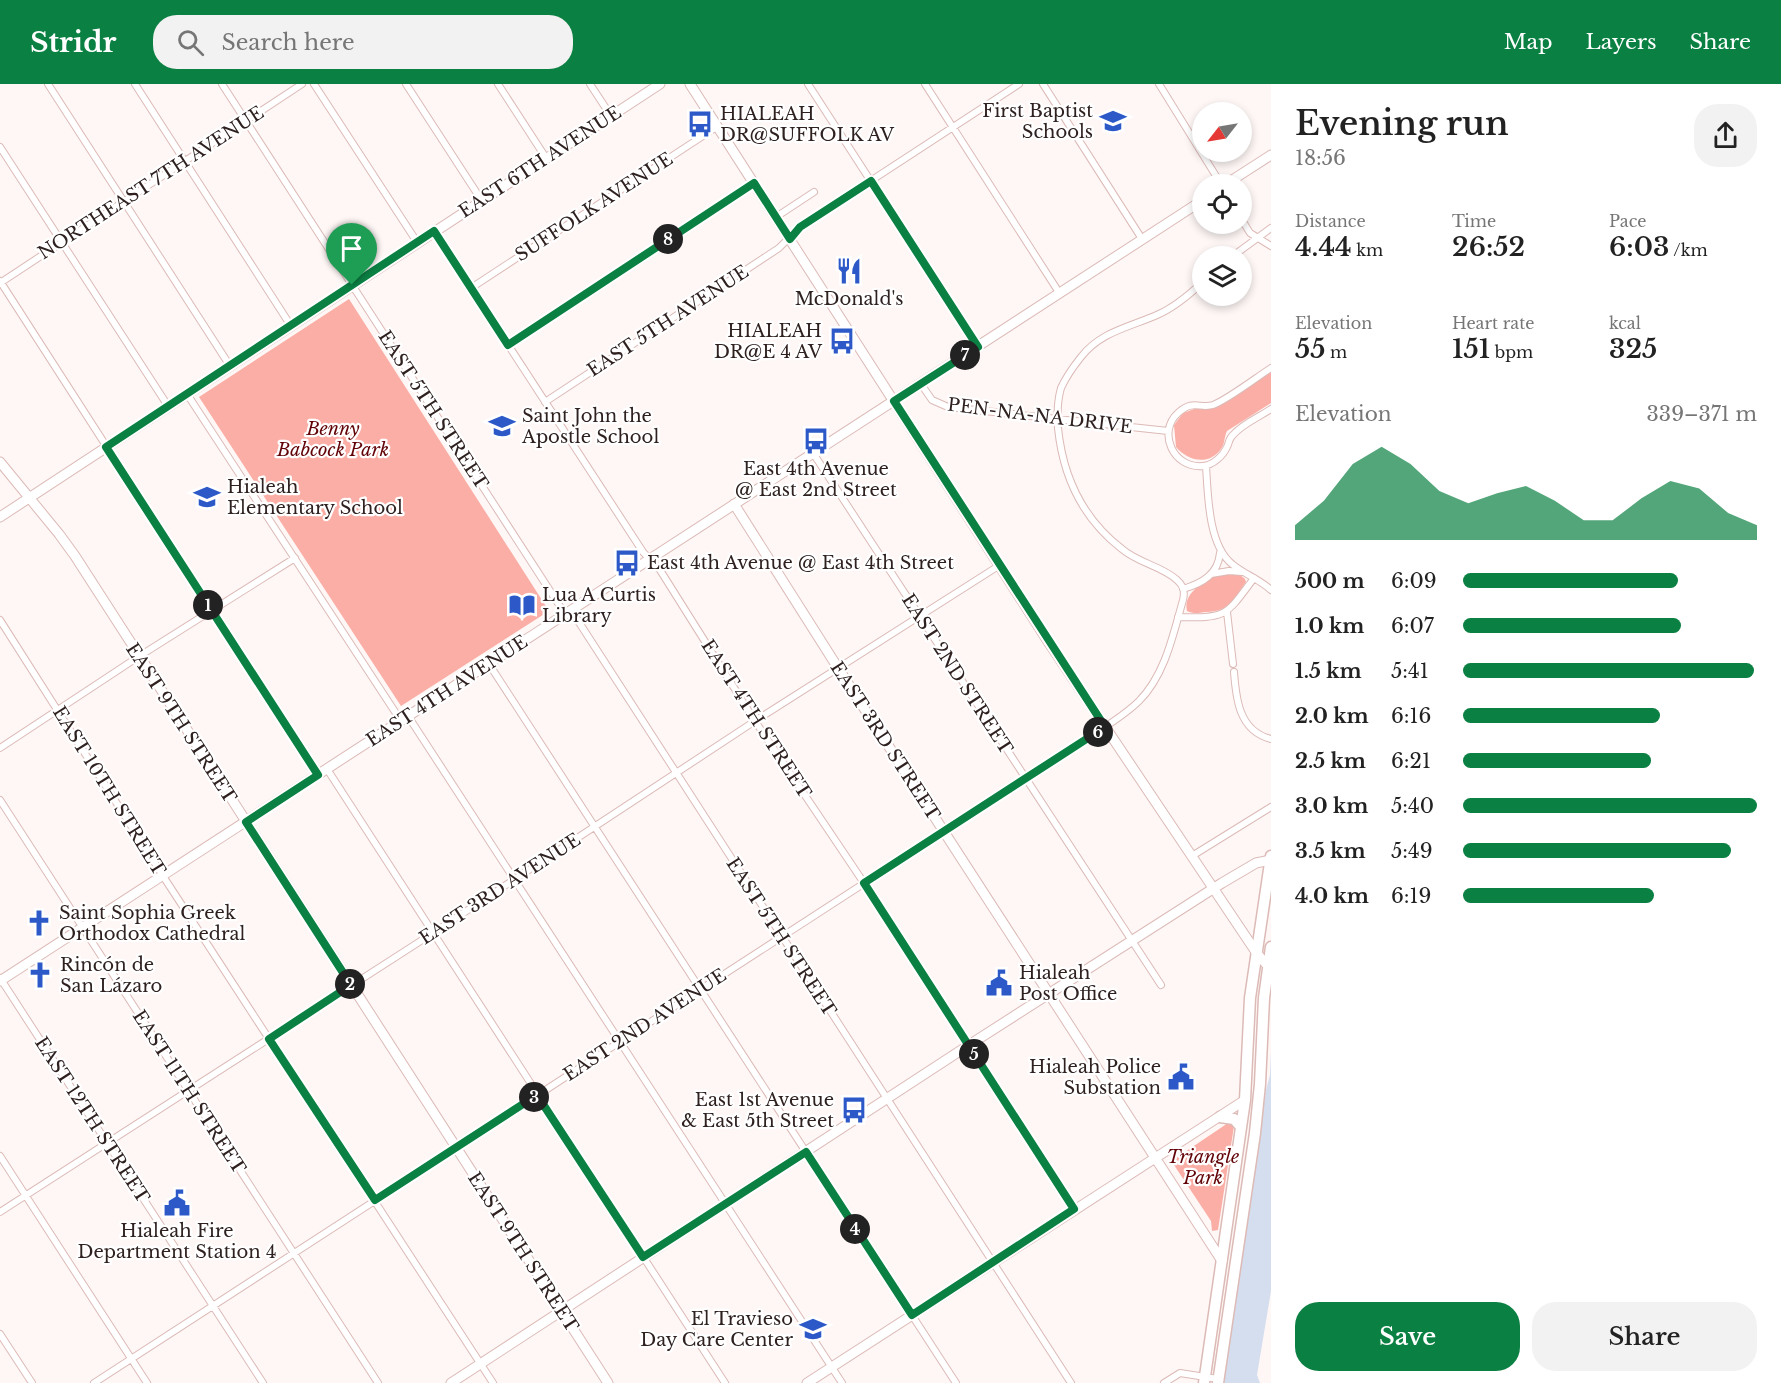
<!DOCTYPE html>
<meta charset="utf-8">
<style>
:root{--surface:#fff;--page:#f2f2f2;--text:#222;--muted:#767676;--accent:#0b8043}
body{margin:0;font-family:"Libre Baskerville",serif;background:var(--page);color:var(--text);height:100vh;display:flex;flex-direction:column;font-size:22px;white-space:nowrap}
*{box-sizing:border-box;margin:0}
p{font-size:20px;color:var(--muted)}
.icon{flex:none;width:33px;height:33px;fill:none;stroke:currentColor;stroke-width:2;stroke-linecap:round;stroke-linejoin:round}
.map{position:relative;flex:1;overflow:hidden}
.sheet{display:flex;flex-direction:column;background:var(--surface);width:510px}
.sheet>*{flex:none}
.needle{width:39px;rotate:239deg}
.tools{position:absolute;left:1192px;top:18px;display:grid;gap:12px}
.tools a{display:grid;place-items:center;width:60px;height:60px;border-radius:50%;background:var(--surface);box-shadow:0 3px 9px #0003;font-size:30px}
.pin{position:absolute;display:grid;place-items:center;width:51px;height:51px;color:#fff;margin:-62px -26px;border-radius:50% 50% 50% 0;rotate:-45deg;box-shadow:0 0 6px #0007}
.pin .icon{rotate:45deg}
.km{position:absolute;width:30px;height:30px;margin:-15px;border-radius:50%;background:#222;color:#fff;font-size:16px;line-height:30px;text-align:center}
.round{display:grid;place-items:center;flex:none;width:63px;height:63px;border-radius:24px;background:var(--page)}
.headline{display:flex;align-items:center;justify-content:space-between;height:102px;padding:0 24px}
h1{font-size:33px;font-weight:600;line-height:45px}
.metrics{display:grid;grid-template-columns:repeat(3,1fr);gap:9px;height:102px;padding:6px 24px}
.metrics div{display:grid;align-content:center}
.metrics b{font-size:26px;font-weight:600}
.metrics small{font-size:16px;font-weight:400}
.metrics p{font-size:16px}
.chart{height:168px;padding:12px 24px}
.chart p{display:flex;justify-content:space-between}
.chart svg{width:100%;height:108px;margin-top:6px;fill:var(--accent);opacity:.7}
.button{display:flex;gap:12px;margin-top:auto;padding:12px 24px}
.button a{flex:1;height:69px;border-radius:24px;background:var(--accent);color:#fff;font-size:24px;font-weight:600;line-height:69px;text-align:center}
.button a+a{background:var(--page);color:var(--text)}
ul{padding:0 24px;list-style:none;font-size:20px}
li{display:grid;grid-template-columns:96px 72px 1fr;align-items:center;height:45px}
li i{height:15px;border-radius:8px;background:var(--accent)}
header{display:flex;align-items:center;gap:36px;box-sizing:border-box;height:84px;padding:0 30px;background:var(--accent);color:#fff}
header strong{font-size:28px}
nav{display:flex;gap:33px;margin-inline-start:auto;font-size:21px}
.search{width:420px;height:54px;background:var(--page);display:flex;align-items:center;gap:15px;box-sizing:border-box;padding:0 21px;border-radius:24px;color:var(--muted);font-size:22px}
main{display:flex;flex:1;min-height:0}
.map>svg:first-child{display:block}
</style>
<header>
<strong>Stridr</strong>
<div class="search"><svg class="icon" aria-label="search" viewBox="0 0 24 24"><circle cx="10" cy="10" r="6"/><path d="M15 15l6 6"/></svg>Search here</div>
<nav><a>Map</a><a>Layers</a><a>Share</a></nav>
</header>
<main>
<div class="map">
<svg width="1271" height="1299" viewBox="0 0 1271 1299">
<rect width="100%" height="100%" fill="#fef7f6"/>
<path fill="#fbaea5" d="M 349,215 L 549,527 L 401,622 L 199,313 Z
M 1271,287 L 1271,319 L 1227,347 C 1224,353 1225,360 1221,365 C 1208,383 1187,376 1176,363 L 1174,341 L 1183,329 L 1197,324 L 1211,325 Z
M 1224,489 L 1238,489 L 1245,495 L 1246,498 C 1233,516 1230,527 1206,528 C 1199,529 1193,530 1187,527 C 1182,508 1209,493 1224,489 Z
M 1228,1039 L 1234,1042 L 1218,1146 L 1212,1147 L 1211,1137 L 1174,1081 L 1176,1074 Z"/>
<path fill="#d5deef" d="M 1271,968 L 1271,1207 L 1257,1291 L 1260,1299 L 1224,1299 L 1266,1006 L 1270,991 Z"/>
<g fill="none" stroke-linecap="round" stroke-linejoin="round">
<g stroke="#dcbab6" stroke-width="8">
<path id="street" d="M 48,0 L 230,282
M 135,0 L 291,242
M 222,0 L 565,530
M 314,0 L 417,158
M 406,0 L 482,117
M 498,0 L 546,74
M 590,0 L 611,32
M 808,0 L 978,263
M 925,0 L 1060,210
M 1043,0 L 1142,155
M 1159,0 L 1221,100
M 0,63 L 168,322
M 776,133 L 814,108
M 1242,136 L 1250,149 L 1271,162
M 434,147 L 643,468 L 660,486 L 755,637 L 864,799 L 1074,1125
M 1233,172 L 1271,144
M 0,197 L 318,691
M 0,199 L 302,0
M 471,204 L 718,42
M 508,261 L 754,99
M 1271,284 C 1257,293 1227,316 1213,321 C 1200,325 1193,315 1178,329 C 1157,348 1173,385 1203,382 C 1213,381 1223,372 1227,363 C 1229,359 1229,354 1233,351 C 1242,340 1259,333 1271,325
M 921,300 L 932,316 L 948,323 L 1168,347
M 187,310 L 401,637
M 545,318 L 779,164 L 800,143 L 1019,0
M 813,369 L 1161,901
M 1206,382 C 1208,410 1208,461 1232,480 C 1244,490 1259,495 1271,506
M 1211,490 L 1229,487 L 1242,488
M 1183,505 C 1203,499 1218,490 1220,469
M 571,526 L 1071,1299
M 1227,528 L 1233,580
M 1178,533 C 1227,534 1225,533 1254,494
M 0,536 L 163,792 L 493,1299
M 489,580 L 956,1299
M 1234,588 C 1236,615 1239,647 1271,655
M 408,632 L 842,1299
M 0,664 L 138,573 L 295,474
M 327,685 L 725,1299
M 0,716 L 378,1299
M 1192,772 L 1271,723
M 0,894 L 263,1299
M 0,1072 L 147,1299
M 0,1128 L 433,849 L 755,637 L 1000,481
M 0,1250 L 32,1299
M 94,1299 L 1105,643 C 1117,635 1129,627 1139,617 C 1165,591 1173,551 1183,516 C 1185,508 1184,502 1177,496 C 1162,482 1138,479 1122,465 C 1083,435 1063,393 1058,344 C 1057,330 1057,318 1061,304 C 1066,293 1073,283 1081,273 C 1101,247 1131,243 1159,230 C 1175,223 1190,210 1203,198
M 1164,1299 L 1180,1289 L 1218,1295"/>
</g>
<g stroke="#dcbab6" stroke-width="11">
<path id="secondary" d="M 690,0 L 1049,559 L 1256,868 L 1265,879 L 1271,882
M 1226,100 L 1271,71
M 0,378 L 59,450 L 75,472 L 608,1299
M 734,420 L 838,584 L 1222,1177
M 0,433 L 660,0
M 0,897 L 1203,116
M 451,1299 L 969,961 L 1222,799 L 1256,779 L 1271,776
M 807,1299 L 1245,1016"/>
</g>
<g stroke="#dcbab6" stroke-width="13">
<path id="highway" d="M 1220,1033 L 1234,1035 L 1241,1043
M 1204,1299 L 1245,1016 L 1250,914 L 1271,772
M 1218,1299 L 1255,1049 L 1260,1000 L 1264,914 L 1271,863"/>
</g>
<use href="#street" stroke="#fff" stroke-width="6"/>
<use href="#secondary" stroke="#fff" stroke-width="9"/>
<use href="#highway" stroke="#fff" stroke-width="10"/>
</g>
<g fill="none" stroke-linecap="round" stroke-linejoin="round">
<g stroke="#fff" stroke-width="12">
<path id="route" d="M 871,97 L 978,263 L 894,317 L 1105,643 L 864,799 L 1074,1125 L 912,1231 L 806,1068 L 643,1173 L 537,1011 L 375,1116 L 269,955 L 351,901 L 246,738 L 318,691 L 106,363 L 434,147 L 508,261 L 754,99 L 790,155 L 800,143 Z"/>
</g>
<use href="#route" stroke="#0b8043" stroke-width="8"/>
</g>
<defs>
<g id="school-bare" transform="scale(2.07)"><path d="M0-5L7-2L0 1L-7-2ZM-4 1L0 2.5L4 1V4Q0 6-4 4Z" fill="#2d59c8" stroke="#fff" stroke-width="2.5" paint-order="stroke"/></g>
<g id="bus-bare" transform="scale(2.07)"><path d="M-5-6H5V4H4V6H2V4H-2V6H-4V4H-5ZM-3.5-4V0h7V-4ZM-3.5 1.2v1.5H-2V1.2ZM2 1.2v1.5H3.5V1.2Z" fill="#2d59c8" stroke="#fff" stroke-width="2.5" paint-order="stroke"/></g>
<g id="restaurant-bare" transform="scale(2.07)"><path d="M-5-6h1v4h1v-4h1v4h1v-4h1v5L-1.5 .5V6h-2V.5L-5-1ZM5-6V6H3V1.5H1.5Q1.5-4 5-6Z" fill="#2d59c8" stroke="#fff" stroke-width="2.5" paint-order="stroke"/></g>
<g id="library-bare" transform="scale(2.07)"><path d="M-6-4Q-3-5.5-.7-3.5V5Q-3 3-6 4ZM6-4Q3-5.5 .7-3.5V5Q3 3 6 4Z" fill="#2d59c8" stroke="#fff" stroke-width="2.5" paint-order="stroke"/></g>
<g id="church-bare" transform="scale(2.07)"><path d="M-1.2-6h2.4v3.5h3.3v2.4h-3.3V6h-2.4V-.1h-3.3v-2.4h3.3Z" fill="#2d59c8" stroke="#fff" stroke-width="2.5" paint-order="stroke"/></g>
<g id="civic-bare" transform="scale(2.07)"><path d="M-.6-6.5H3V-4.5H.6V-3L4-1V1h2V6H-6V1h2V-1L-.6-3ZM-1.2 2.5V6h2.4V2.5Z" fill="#2d59c8" stroke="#fff" stroke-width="2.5" paint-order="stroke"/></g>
</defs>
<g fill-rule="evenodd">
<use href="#school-bare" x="1113" y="37"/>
<use href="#bus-bare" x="700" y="40"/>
<use href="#restaurant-bare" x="849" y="187"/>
<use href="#bus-bare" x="842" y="257"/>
<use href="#school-bare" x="502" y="342"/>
<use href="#bus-bare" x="816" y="357"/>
<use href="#school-bare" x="207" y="413"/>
<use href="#bus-bare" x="627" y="479"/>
<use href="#library-bare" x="522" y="521"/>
<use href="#church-bare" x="39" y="839"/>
<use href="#church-bare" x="40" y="891"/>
<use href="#civic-bare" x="999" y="899"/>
<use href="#civic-bare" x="1181" y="993"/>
<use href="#bus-bare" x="854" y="1026"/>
<use href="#civic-bare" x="177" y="1119"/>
<use href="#school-bare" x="813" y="1245"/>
</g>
<g text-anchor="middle" stroke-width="4.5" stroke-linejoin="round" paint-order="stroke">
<g font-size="18" fill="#2e2120" stroke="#fff" text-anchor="start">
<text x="1093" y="33" text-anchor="end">First Baptist<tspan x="1093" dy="21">Schools</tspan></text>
<text x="720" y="36">HIALEAH<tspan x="720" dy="21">DR@SUFFOLK AV</tspan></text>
<text x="849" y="221" text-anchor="middle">McDonald's</text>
<text x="822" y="253" text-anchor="end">HIALEAH<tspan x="822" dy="21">DR@E 4 AV</tspan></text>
<text x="522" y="338">Saint John the<tspan x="522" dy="21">Apostle School</tspan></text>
<text x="816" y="391" text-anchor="middle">East 4th Avenue<tspan x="816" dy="21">@ East 2nd Street</tspan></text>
<text x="227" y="409">Hialeah<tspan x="227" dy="21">Elementary School</tspan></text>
<text x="647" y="485">East 4th Avenue @ East 4th Street</text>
<text x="542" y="517">Lua A Curtis<tspan x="542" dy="21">Library</tspan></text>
<text x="59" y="835">Saint Sophia Greek<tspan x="59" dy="21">Orthodox Cathedral</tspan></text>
<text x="60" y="887">Rincón de<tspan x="60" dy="21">San Lázaro</tspan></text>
<text x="1019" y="895">Hialeah<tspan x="1019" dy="21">Post Office</tspan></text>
<text x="1161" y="989" text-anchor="end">Hialeah Police<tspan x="1161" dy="21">Substation</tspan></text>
<text x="834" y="1022" text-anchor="end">East 1st Avenue<tspan x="834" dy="21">&amp; East 5th Street</tspan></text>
<text x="177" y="1153" text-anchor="middle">Hialeah Fire<tspan x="177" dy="21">Department Station 4</tspan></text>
<text x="793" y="1241" text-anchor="end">El Travieso<tspan x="793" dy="21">Day Care Center</tspan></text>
</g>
<g font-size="18" fill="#2e2120" stroke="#fff">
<text transform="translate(540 78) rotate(-33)" y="6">EAST 6TH AVENUE</text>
<text transform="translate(151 99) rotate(-33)" y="6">NORTHEAST 7TH AVENUE</text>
<text transform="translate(594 123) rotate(-33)" y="6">SUFFOLK AVENUE</text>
<text transform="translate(668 237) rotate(-33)" y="6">EAST 5TH AVENUE</text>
<text transform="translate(433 326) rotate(57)" y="6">EAST 5TH STREET</text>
<text transform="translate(1040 332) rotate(7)" y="6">PEN-NA-NA DRIVE</text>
<text transform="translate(957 590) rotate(57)" y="6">EAST 2ND STREET</text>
<text transform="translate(447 607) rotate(-33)" y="6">EAST 4TH AVENUE</text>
<text transform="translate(756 635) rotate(57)" y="6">EAST 4TH STREET</text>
<text transform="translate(181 639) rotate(57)" y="6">EAST 9TH STREET</text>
<text transform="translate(885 657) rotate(57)" y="6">EAST 3RD STREET</text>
<text transform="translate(109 707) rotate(58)" y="6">EAST 10TH STREET</text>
<text transform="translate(500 805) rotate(-33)" y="6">EAST 3RD AVENUE</text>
<text transform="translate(781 853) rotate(57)" y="6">EAST 5TH STREET</text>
<text transform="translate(645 941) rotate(-33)" y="6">EAST 2ND AVENUE</text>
<text transform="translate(189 1008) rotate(57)" y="6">EAST 11TH STREET</text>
<text transform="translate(92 1036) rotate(57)" y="6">EAST 12TH STREET</text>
<text transform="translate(523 1168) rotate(57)" y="6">EAST 9TH STREET</text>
</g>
<g font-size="18" font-style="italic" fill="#620307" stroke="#fff">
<text x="333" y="351">Benny<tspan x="333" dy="21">Babcock Park</tspan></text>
<text x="1203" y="1079">Triangle<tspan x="1203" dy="21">Park</tspan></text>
</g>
</g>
</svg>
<div class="tools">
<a><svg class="needle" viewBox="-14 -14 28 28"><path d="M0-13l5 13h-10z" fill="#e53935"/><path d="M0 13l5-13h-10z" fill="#767676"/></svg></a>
<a><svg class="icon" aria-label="locate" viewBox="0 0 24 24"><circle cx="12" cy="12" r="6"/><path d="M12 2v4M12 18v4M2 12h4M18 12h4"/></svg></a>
<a><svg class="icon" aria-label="layers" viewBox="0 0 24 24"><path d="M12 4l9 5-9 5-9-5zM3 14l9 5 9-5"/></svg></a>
</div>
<div class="pin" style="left:352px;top:201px;background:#1e9e55"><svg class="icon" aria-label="arrive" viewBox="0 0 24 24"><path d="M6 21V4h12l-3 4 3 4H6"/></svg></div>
<b class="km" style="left:208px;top:521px">1</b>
<b class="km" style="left:350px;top:900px">2</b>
<b class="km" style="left:534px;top:1013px">3</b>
<b class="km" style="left:855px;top:1145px">4</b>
<b class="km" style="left:974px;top:970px">5</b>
<b class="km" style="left:1098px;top:648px">6</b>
<b class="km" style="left:965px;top:271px">7</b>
<b class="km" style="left:668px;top:155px">8</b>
</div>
<section class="sheet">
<div class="headline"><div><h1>Evening run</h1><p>18:56</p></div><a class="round"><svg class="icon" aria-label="share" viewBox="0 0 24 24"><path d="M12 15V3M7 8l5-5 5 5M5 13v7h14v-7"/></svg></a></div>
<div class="metrics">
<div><p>Distance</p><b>4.44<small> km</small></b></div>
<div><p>Time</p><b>26:52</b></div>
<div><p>Pace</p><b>6:03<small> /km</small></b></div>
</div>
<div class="metrics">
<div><p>Elevation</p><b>55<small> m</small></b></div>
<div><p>Heart rate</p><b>151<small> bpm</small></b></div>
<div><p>kcal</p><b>325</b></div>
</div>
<div class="chart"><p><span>Elevation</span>339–371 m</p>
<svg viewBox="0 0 160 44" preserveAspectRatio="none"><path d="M0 44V38L10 28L20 13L30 6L40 13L50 24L60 29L70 25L80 22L90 28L100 36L110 36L120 27L130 20L140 23L150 33L160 38V44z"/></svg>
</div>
<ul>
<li><b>500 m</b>6:09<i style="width:73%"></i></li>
<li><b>1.0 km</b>6:07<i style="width:74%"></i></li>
<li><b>1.5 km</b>5:41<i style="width:99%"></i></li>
<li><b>2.0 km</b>6:16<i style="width:67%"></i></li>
<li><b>2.5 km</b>6:21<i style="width:64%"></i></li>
<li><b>3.0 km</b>5:40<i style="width:100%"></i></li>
<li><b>3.5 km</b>5:49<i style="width:91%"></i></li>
<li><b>4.0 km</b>6:19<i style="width:65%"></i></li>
</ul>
<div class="button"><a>Save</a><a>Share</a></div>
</section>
</main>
